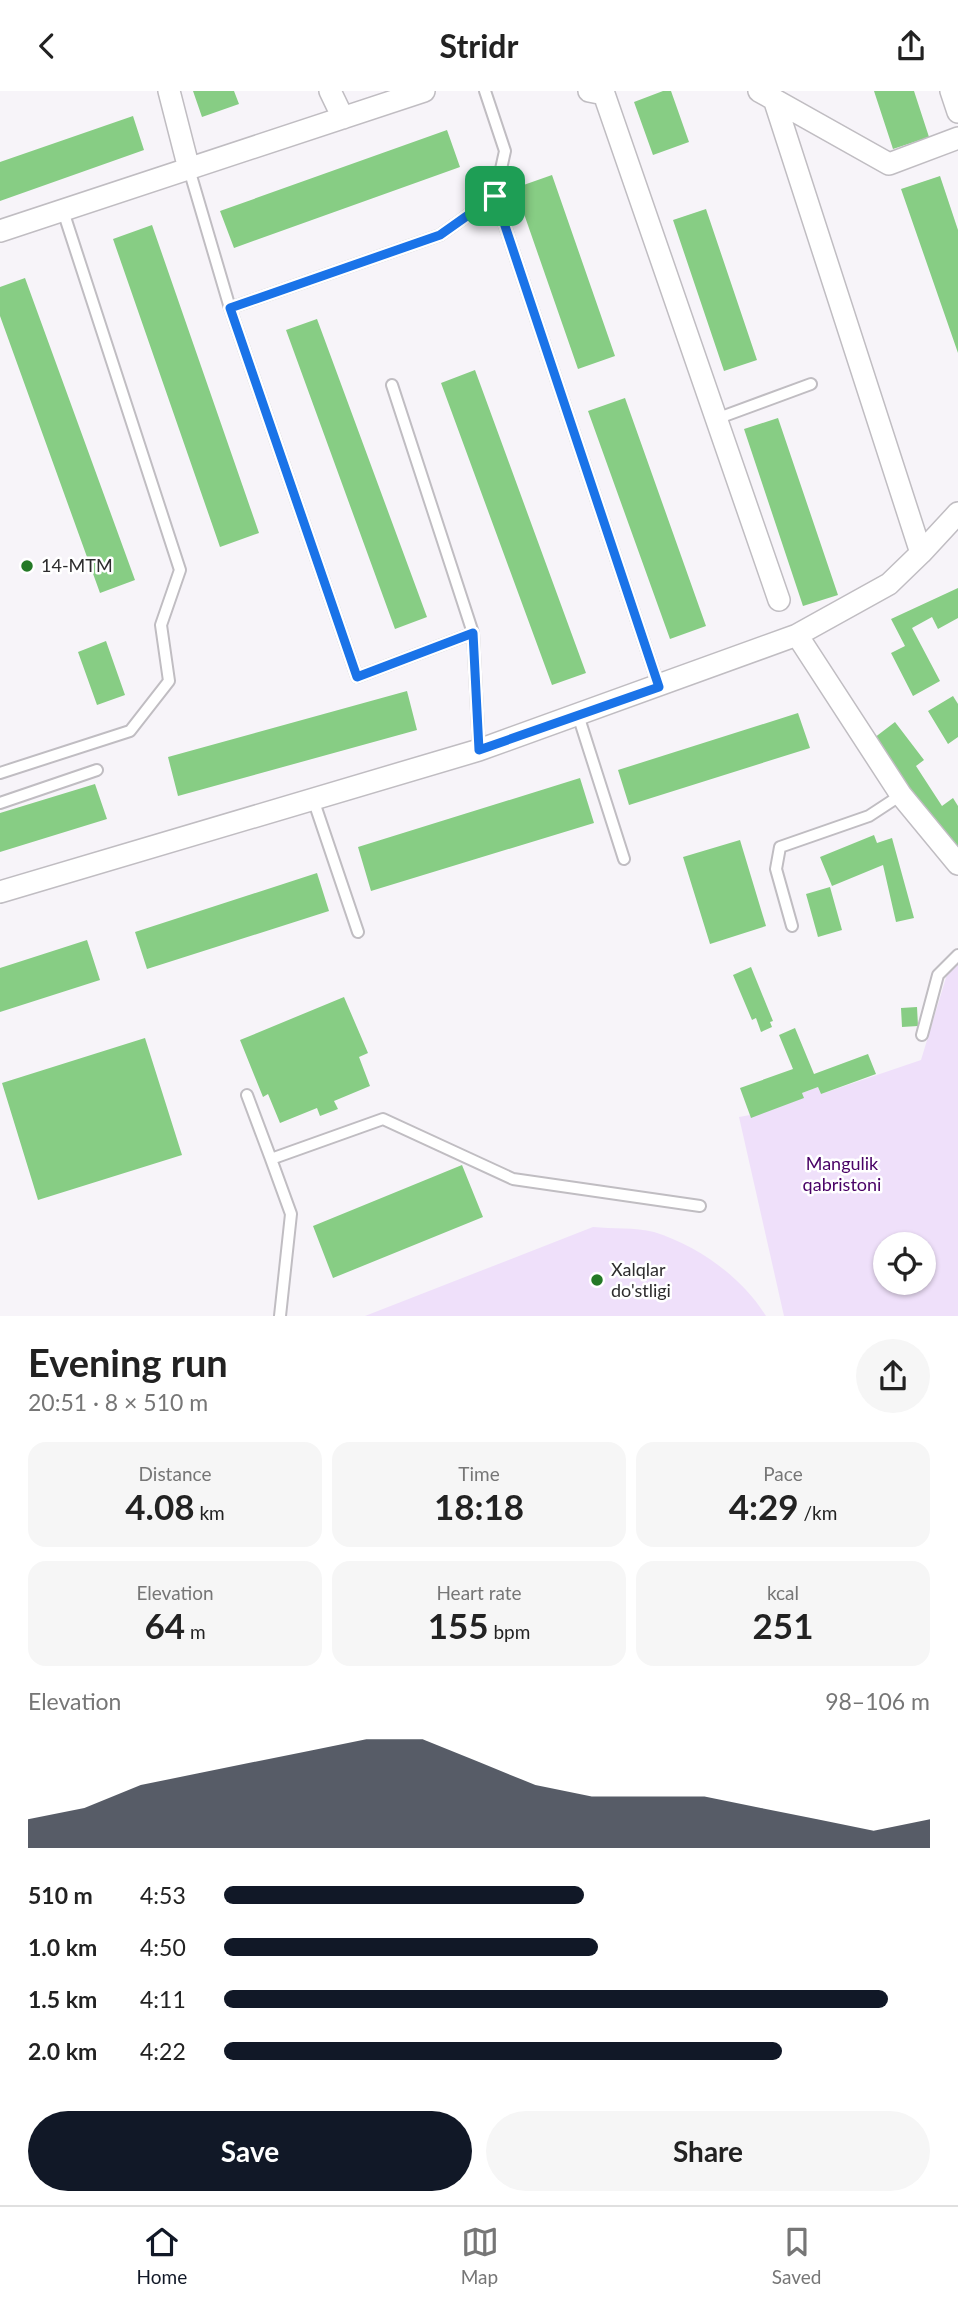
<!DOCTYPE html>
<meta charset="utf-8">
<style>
:root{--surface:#fff;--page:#f6f6f6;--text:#222;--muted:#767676;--line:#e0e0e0;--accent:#111827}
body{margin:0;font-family:Lato,sans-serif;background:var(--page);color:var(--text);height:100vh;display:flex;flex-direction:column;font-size:26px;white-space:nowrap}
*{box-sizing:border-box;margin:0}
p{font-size:23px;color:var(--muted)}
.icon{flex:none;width:38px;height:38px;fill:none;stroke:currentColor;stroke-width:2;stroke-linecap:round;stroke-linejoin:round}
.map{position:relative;height:1225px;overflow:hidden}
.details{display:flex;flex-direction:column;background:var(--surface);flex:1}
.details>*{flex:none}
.tools{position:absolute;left:873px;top:1141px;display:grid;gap:14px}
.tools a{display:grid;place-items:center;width:63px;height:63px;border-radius:50%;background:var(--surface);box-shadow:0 2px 5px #0004;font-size:35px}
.pin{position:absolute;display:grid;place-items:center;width:60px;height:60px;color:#fff;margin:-30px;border-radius:14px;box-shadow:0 4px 10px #0006}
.round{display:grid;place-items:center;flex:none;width:74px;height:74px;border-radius:37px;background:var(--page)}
.headline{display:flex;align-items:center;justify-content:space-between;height:119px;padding:0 28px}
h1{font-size:38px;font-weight:700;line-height:52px}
.stats{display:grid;grid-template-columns:repeat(3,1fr);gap:10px;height:119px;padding:7px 28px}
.stats div{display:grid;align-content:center;border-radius:18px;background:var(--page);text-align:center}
.stats b{font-size:35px;font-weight:700}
.stats small{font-size:19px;font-weight:400}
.stats p{font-size:19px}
.chart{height:196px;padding:14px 28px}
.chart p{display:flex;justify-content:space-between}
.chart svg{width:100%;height:126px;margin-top:7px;fill:var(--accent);opacity:.7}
.cta{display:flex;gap:14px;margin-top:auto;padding:14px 28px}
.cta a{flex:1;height:80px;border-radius:42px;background:var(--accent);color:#fff;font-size:28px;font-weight:700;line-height:80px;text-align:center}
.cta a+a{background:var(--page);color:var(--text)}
ul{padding:0 28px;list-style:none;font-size:23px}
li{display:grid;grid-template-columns:112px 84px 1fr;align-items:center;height:52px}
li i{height:18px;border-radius:9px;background:var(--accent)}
header{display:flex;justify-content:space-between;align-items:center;height:91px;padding:0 28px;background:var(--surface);font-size:32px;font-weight:700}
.tab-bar{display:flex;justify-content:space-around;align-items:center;height:98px;border-top:2px solid var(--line);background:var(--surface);font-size:19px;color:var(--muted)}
.tab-bar a{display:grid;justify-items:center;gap:4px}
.tab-bar .on{color:var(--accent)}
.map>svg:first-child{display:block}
</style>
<header><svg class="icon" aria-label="back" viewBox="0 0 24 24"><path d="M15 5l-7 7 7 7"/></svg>Stridr<svg class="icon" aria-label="share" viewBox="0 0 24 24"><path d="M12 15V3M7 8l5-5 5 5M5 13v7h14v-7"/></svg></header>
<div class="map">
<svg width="958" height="1225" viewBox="0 0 958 1225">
<rect width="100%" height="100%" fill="#f7f4f9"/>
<path fill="#efe0fa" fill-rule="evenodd" d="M 958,873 L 958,1225 L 784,1225 L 739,1026 L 750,1024 L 751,1026 L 803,1007 L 802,1002 L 818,996 L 821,1003 L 921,969 L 948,880 ZM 886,1153 L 924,1153 L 924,1192 L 886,1192 Z
M 593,1136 C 612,1138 635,1136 654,1141 C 698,1155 741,1185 766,1225 L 365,1225 Z"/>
<path fill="#87cd84" d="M 193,0 L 234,0 L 239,13 L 202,26 Z
M 663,0 L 671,0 L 689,51 L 653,64 L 634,11 Z
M 874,0 L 914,0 L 929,46 L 893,58 Z
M 133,25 L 144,59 L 0,110 L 0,71 Z
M 447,39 L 460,76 L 234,157 L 220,120 Z
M 552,84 L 615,265 L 578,278 L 515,97 Z
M 940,85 L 958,139 L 958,262 L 901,98 Z
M 706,118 L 757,269 L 724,280 L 673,129 Z
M 152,134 L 259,442 L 220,456 L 113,148 Z
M 25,187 L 135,489 L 100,502 L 0,225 L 0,196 Z
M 317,228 L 427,526 L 395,538 L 286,239 Z
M 475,279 L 586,582 L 552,594 L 441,292 Z
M 625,307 L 706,535 L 670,548 L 588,320 Z
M 778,327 L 838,504 L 803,515 L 744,338 Z
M 958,497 L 958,527 L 938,538 L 932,526 L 912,537 L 940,590 L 913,605 L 891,562 L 905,555 L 891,528 Z
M 106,550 L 125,604 L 97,614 L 78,561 Z
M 407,600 L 417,639 L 178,705 L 168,666 Z
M 953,605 L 958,613 L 958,646 L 948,653 L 928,620 Z
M 798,622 L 810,657 L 629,714 L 618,679 Z
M 895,631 L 924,669 L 916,675 L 942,715 L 953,707 L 958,715 L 958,767 L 874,647 Z
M 580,687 L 594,732 L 371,800 L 358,756 Z
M 95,693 L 107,728 L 0,761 L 0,722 Z
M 874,744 L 877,752 L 892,747 L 914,827 L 896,831 L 883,774 L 832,795 L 820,766 Z
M 740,749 L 766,835 L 710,853 L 683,766 Z
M 317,782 L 329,820 L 147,878 L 135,841 Z
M 830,796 L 842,839 L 818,846 L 806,803 Z
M 87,849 L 100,889 L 0,921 L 0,877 Z
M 751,876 L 773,930 L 770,931 L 772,936 L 761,941 L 756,927 L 752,929 L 733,884 Z
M 344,906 L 368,962 L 359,966 L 370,995 L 334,1010 L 338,1018 L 320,1025 L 317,1017 L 280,1032 L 268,1003 L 263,1006 L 240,949 Z
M 917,916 L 918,935 L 902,936 L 901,917 Z
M 795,937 L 814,983 L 868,963 L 876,983 L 821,1003 L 818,996 L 802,1002 L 804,1007 L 751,1027 L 740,997 L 793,978 L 779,944 Z
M 145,947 L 182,1064 L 38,1109 L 2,992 Z
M 462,1074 L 483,1126 L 333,1187 L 313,1135 Z"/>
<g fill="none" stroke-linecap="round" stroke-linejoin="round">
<g stroke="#c0bdc2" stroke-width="14">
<path id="service" d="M 485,0 L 505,60 L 495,105 L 659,596
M 189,78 L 230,217
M 392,294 L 473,542 L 479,659
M 716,328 L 811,293
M 473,542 L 357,586 L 230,217 L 440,144 L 495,105
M 578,624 L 624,768
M 0,682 L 130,640 L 169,590 L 161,534 L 180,479 L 63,120
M 313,708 L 358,841
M 0,712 L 97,679
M 792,835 L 776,778 L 780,756 L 869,725 L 901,704
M 922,944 L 938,884 L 958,864
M 247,1004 L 271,1068
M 280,1225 L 291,1123 L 271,1068 L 383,1028 L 513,1088 L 700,1115"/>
</g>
<g stroke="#c0bdc2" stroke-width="24">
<path id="minor" d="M 169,0 L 189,78
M 330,0 L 343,27
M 589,0 L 604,3 L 779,509
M 759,0 L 889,73 L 958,47
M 951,0 L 958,21
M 775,11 L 921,462 L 889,493 L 797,544
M 0,140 L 424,0
M 921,462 L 958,422
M 0,801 L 479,659 L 797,544 L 901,704 L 958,773"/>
</g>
<use href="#service" stroke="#fff" stroke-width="10"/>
<use href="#minor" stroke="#fff" stroke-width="21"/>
</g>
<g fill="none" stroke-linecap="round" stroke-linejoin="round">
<g stroke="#fff" stroke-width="14">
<path id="route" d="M 495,105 L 659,596 L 479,659 L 473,542 L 357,586 L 230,217 L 440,144 Z"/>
</g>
<use href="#route" stroke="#1a73e8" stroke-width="9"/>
</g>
<g fill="#247926" stroke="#fff" stroke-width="2.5">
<circle cx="27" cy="475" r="7"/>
<circle cx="597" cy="1189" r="7"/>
</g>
<g text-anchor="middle" stroke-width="5" stroke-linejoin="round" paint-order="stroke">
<g font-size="18" fill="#2d2c2d" stroke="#fff" text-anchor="start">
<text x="41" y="481">14-МТМ</text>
<text x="611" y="1185">Xalqlar<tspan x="611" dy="21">do'stligi</tspan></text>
</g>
<g font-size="18" fill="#490266" stroke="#fff">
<text x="842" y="1079">Mangulik<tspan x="842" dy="21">qabristoni</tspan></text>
</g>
</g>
</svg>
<div class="tools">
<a><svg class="icon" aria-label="locate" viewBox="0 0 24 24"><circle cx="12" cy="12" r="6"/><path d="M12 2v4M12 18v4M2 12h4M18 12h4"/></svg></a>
</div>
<div class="pin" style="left:495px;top:105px;background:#1e9e55"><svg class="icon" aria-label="arrive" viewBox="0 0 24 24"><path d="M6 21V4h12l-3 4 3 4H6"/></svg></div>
</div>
<section class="details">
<div class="headline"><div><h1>Evening run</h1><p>20:51 · 8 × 510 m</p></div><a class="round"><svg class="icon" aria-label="share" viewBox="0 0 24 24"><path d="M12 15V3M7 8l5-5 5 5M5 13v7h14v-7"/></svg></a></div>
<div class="stats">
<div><p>Distance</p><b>4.08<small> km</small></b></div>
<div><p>Time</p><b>18:18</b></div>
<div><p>Pace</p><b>4:29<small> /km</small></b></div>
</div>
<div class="stats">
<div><p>Elevation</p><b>64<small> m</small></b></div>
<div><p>Heart rate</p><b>155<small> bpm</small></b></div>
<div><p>kcal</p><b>251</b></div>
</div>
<div class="chart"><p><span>Elevation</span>98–106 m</p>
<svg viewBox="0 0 160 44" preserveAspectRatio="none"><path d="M0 44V34L10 30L20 22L30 18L40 14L50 10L60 6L70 6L80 14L90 22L100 26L110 26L120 26L130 30L140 34L150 38L160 34V44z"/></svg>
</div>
<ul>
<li><b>510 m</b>4:53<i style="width:51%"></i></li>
<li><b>1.0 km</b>4:50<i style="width:53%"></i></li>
<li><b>1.5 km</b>4:11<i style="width:94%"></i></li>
<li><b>2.0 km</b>4:22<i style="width:79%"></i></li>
</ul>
<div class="cta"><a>Save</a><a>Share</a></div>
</section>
<nav class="tab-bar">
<a class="on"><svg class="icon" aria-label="home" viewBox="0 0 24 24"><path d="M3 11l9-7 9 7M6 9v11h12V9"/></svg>Home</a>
<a><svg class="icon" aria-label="map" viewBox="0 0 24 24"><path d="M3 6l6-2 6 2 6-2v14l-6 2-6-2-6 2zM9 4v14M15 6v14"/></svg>Map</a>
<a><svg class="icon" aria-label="saved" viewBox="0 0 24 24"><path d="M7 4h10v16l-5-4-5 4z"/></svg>Saved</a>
</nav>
